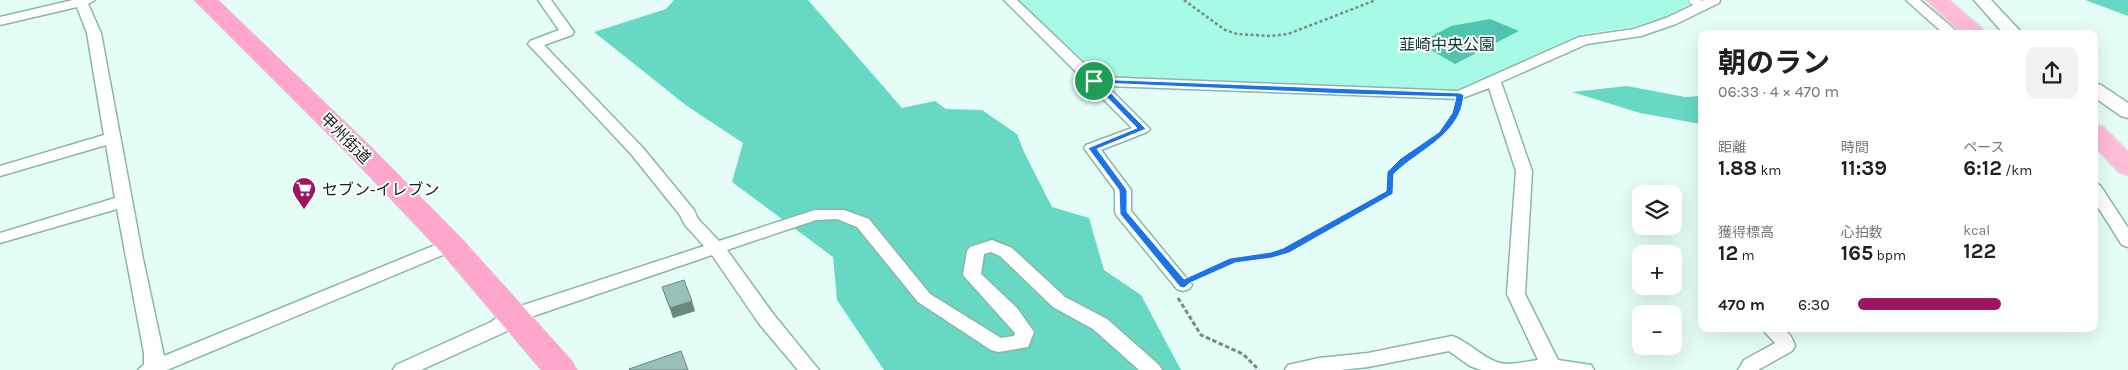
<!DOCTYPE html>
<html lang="ja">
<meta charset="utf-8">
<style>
:root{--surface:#fff;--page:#f2f2f2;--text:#202124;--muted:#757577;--accent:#9f1561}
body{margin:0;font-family:Karla,"Noto Sans JP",sans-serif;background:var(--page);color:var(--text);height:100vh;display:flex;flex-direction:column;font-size:19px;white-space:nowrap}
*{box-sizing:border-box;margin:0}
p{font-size:16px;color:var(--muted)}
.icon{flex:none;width:28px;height:28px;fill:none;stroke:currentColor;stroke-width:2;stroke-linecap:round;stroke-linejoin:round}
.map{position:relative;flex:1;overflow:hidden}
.panel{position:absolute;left:1698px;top:30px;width:400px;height:302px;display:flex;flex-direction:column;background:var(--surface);border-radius:10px;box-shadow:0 5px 20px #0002}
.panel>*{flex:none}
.fabs{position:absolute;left:1632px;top:185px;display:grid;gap:10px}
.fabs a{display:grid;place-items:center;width:50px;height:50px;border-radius:10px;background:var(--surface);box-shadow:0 5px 20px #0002;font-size:25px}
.pin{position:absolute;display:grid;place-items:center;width:42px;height:42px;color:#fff;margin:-21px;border:2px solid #fff;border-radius:50%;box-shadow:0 1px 5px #0007}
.round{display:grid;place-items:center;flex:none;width:52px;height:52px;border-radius:10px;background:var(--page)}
.summary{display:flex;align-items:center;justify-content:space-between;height:85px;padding:0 20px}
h1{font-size:28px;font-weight:700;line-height:38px}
.stats{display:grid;grid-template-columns:repeat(3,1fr);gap:8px;height:85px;padding:5px 20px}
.stats div{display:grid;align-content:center}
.stats b{font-size:21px;font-weight:700}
.stats small{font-size:14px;font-weight:400}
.stats p{font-size:14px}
ul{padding:0 20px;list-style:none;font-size:16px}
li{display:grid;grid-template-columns:80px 60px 1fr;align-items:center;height:38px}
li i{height:12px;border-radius:6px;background:var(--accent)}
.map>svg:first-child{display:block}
</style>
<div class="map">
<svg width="2128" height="370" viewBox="0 0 2128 370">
<rect width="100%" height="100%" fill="#e4fef7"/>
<path fill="#a7fae6" d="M 1018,0 L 1697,0 L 1671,16 L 1632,27 L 1583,34 L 1491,77 L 1457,90 L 1101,77 Z"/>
<path fill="#67d8c1" d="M 674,0 L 808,0 L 902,108 L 935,101 L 946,109 L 982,110 L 1017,134 L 1024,152 L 1052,207 L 1089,218 L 1104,270 L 1141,295 L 1181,370 L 884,370 L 837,300 L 833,257 L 732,182 L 743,143 L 687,106 L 594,32 L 666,9 Z
M 2085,0 L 2128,0 L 2128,16 Z
M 1627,86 L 1685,97 L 1701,96 L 1701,124 L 1640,113 L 1572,92 Z"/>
<path fill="#50c4ad" d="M 1490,19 L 1519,31 L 1455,64 L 1419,43 L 1451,26 Z"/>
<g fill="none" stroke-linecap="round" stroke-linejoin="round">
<g stroke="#8bb5ab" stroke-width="10">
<path id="service" d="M 1693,0 L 1701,5"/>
</g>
<g stroke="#8bb5ab" stroke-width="3">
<path id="minor" d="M 73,0 L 95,0 L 88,4 L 101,33 L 143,259 L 164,356 L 445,241 L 451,239 L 457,241 L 460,245 L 457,249 L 167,370 L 138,370 L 144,364 L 144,353 L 117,209 L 0,243 L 0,233 L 115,198 L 106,145 L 0,176 L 0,166 L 104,135 L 87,33 L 77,7 L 0,25 L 0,17 Z
M 538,0 L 551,0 L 574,32 L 572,35 L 544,45 L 643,148 L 694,210 L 698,219 L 719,241 L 815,210 L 844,210 L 869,219 L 930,294 L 1001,338 L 1014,336 L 1015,333 L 963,275 L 967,251 L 970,247 L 992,240 L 1012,248 L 1065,297 L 1107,319 L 1159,365 L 1162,370 L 1139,370 L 1093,329 L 1053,307 L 1000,256 L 991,252 L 984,254 L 981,274 L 1017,308 L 1034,332 L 1028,347 L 998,352 L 991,350 L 918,302 L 857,227 L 837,219 L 816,220 L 727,250 L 774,315 L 819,370 L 798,370 L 760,325 L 712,255 L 519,321 L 505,332 L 421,370 L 393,370 L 396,365 L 491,322 L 505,311 L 704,246 L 685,225 L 680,215 L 631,154 L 528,44 L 530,41 L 559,30 Z
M 1004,0 L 1017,0 L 1098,77 L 1458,91 L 1579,37 L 1634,29 L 1666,18 L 1704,0 L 1720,0 L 1719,3 L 1676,24 L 1641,36 L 1587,44 L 1501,82 L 1532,171 L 1525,294 L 1558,360 L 1591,365 L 1594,370 L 1481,370 L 1470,366 L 1449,351 L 1368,367 L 1340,370 L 1285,370 L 1288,365 L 1319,358 L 1368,353 L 1452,336 C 1469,341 1488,364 1507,364 C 1517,364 1529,361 1538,360 L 1507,294 L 1516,171 L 1489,88 L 1460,99 L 1107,86 L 1150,129 L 1147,132 L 1101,150 L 1131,190 L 1131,211 L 1192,285 L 1189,289 L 1183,291 L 1177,289 L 1117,216 L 1115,212 L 1115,190 L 1084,148 L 1086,145 L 1132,128 Z
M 1906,0 L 1920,0 L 1960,34 L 1944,34 Z
M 2094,184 L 2100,185 L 2128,228 L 2128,247 L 2122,245 L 2094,201 Z
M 1762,329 C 1780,329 1789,326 1795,346 L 1792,351 L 1758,370 L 1738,370 L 1744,360 L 1775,343 Z"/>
</g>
<g stroke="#8bb5ab" stroke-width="3">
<path id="tertiary" d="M 1974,0 L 1991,0 L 2023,34 L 2004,34 Z
M 2094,83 L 2101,85 L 2128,103 L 2128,118 L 2121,116 L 2094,97 Z"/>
</g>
<g stroke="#dee0df" stroke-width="3">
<path id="primary" d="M 1926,0 L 1949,0 L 1988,34 L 1963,34 Z
M 2094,125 L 2103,127 L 2128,152 L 2128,175 L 2119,172 L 2094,146 Z"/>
</g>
<g stroke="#dee0df" stroke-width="2">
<path id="trunk" d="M 194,0 L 218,0 L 371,147 L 461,238 L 572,361 L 577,370 L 541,370 L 441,252 L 353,159 Z"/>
</g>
<path stroke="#768b86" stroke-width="2.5" stroke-dasharray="3 2.5" stroke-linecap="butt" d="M 1184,0 L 1225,30 L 1237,34 L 1271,36 L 1288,34 L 1376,0
M 1397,167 C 1417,146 1446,136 1457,108"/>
<path stroke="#768b86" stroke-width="3" stroke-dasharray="4.5 2.5" stroke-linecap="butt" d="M 1196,277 L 1233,260 L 1272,255 L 1286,251 L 1390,193 L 1390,174 L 1398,165
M 1178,298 L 1201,335 L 1243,354 L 1259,370"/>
<use href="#service" stroke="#fff" stroke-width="8"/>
<use href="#minor" fill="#fff" fill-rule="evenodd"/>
<use href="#tertiary" fill="#fff" fill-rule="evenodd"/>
<use href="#primary" fill="#febcd9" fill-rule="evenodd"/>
<use href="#trunk" fill="#fea6cc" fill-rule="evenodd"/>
</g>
<path fill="#82a69d" d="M 662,287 L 695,311 L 673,318 Z"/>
<path fill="#6a877f" d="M 692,301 L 695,311 L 673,318 L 670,308 Z"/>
<path fill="#97c1b6" stroke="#6a877f" d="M 684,280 L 692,301 L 670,308 L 662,287 Z
M 681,351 L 688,370 L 630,370 L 629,369 Z"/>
<path fill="#1a73e8" stroke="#fff" fill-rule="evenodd" d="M 1092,79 L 1460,93 L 1464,95 C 1463,101 1462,108 1459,114 C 1446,141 1414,154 1394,174 L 1393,194 L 1289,253 L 1272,258 L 1235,263 L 1190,283 L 1184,288 L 1180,287 L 1120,214 L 1119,190 L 1088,148 L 1137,128 L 1092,82 ZM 1101,83 L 1347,94 L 1456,97 L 1452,113 L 1439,132 L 1401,158 L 1387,172 L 1386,191 L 1283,248 L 1271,252 L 1230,258 L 1184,279 L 1127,212 L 1127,190 L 1097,149 L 1146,129 Z"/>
<defs>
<g id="supermarket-pin" transform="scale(1.25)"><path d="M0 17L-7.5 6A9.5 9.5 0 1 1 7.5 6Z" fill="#9f1561" stroke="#fff"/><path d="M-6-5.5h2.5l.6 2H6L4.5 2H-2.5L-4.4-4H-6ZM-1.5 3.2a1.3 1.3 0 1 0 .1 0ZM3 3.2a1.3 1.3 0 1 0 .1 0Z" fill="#fff"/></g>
</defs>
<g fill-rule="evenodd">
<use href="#supermarket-pin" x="304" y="189"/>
</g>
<g text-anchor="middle" stroke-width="4" stroke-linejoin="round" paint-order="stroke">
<g font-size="16" fill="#00362d" stroke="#fff">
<text x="1447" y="50">韮崎中央公園</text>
</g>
<g font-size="16" fill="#10211d" stroke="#fff">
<text transform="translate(346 138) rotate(45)" y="6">甲州街道</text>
</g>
<g font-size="16" fill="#10211d" stroke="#fff" text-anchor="start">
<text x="322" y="195">セブン-イレブン</text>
</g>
</g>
</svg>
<div class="fabs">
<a><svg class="icon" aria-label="layers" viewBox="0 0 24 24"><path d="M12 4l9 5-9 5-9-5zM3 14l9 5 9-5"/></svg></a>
<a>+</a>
<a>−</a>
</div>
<div class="pin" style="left:1094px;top:81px;background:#1e9e55"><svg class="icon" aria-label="arrive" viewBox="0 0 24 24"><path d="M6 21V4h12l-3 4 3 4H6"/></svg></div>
<section class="panel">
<div class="summary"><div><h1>朝のラン</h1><p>06:33 · 4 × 470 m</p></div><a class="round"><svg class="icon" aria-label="share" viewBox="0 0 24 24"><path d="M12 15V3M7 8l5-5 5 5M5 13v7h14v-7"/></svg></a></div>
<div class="stats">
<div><p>距離</p><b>1.88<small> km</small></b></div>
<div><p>時間</p><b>11:39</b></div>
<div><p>ペース</p><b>6:12<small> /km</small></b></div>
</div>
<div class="stats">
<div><p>獲得標高</p><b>12<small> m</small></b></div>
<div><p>心拍数</p><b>165<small> bpm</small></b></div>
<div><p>kcal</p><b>122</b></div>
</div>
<ul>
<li><b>470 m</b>6:30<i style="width:65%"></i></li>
</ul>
</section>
</div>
